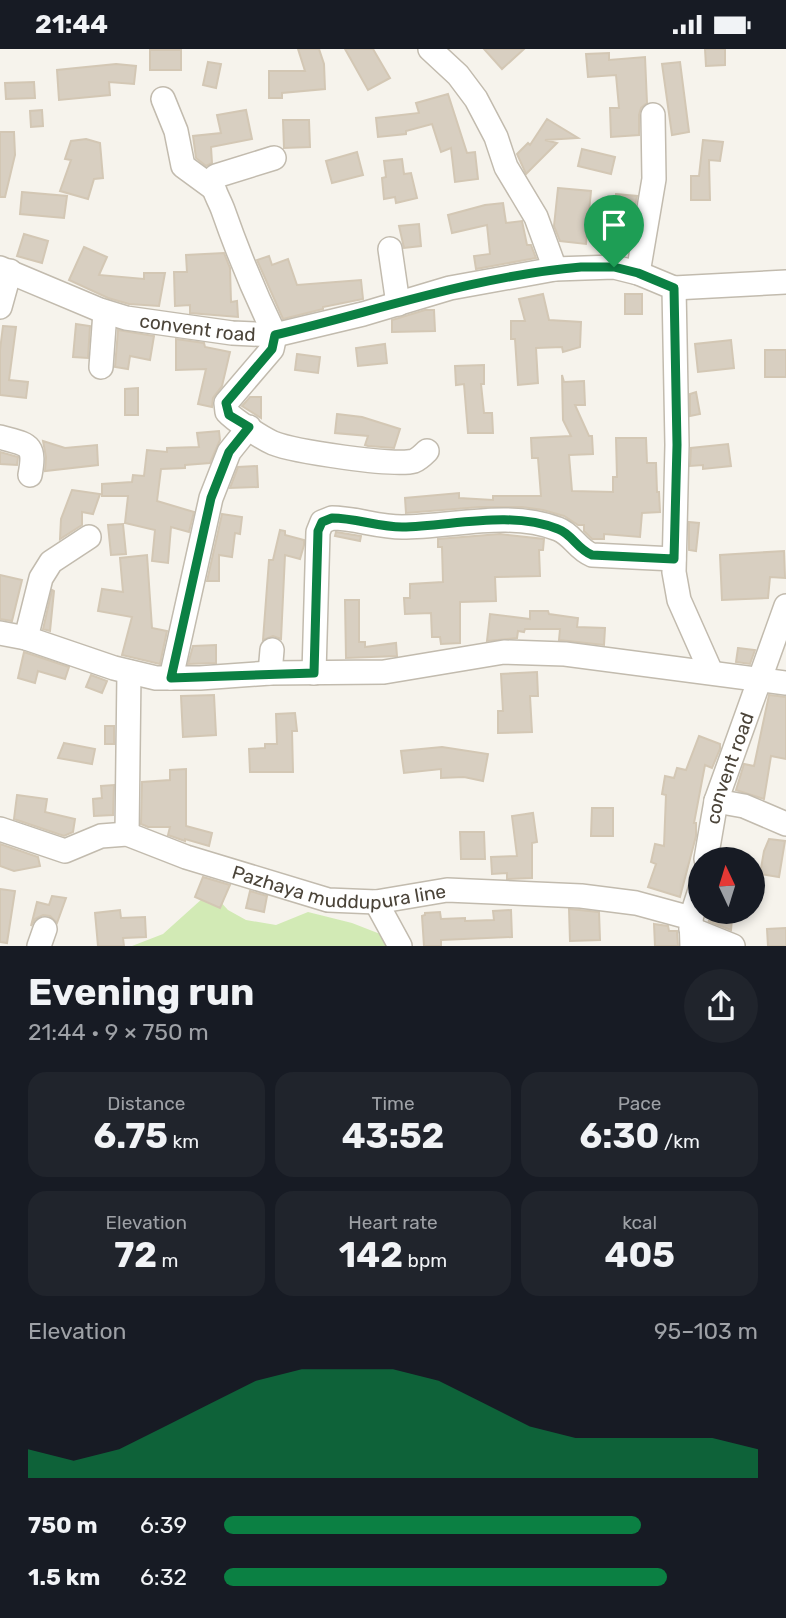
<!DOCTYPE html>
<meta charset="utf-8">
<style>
:root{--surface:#171b24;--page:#20242c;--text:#f1f3f6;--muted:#9ea1a6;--accent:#0b8043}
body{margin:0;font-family:Rubik,sans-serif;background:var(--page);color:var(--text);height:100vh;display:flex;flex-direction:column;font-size:26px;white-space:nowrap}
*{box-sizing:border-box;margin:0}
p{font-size:23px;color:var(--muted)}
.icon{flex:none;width:38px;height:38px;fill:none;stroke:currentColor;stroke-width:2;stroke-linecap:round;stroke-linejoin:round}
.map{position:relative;height:897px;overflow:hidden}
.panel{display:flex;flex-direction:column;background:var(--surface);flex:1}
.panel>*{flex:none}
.needle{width:46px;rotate:356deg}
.fabs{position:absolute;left:688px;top:798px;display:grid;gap:14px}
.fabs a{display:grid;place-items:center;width:77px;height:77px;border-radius:50%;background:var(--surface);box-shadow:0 4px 10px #0003;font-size:35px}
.pin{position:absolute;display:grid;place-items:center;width:60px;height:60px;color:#fff;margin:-72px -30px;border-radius:50% 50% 50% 0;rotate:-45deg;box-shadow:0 0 7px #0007}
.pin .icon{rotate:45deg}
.round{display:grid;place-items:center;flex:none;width:74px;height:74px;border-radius:37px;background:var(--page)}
.overview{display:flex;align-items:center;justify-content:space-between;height:119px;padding:0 28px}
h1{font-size:38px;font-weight:700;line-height:52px}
.stats{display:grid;grid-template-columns:repeat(3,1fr);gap:10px;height:119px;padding:7px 28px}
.stats div{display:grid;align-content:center;border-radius:18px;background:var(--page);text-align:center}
.stats b{font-size:35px;font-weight:700}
.stats small{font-size:19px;font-weight:400}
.stats p{font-size:19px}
.chart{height:196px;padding:14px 28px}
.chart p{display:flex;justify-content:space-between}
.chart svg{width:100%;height:126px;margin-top:7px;fill:var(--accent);opacity:.7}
ul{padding:0 28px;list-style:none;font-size:23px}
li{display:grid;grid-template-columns:112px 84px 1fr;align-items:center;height:52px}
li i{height:18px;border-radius:9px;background:var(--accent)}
.status{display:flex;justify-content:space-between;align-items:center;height:49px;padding:0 35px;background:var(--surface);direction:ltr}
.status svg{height:19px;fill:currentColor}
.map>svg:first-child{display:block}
</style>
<div class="status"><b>21:44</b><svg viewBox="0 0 49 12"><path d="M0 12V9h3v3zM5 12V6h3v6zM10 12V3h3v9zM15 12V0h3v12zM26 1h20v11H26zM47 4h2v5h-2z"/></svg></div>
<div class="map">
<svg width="786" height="897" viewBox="0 0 786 897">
<rect width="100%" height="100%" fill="#f6f3ec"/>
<path fill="#d2eab5" d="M 203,849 L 217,849 L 228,861 L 246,871 L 276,876 L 308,863 L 352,874 L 411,897 L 132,897 L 163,885 Z"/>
<path fill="#d8cfc1" stroke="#d3c7b4" stroke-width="2" d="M 298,0 L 319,0 L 324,15 L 325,40 L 282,44 L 282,49 L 269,49 L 269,22 L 305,22 Z
M 345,0 L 373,0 L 390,29 L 368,41 Z
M 484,0 L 524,0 L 502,20 Z
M 705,0 L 725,0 L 725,16 L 706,17 Z
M 150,1 L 181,1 L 181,21 L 150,21 Z
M 609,4 L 609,11 L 645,8 L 647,54 L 641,59 L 639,66 L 639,86 L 611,88 L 610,59 L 619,59 L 616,26 L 588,28 L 586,5 Z
M 208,13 L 221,15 L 216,39 L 203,36 Z
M 680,13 L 689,83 L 672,86 L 662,15 Z
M 116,15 L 136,17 L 134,35 L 109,33 L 110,46 L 59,51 L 57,21 Z
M 34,33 L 35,49 L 6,50 L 5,34 Z
M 448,45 L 467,104 L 475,103 L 478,130 L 455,133 L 451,99 L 441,103 L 432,75 L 406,82 L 406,85 L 378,88 L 376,69 L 419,64 L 416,54 Z
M 42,61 L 43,77 L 31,78 L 30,62 Z
M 246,61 L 252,90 L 211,98 L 212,114 L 206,117 L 196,109 L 193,87 L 221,84 L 217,66 Z
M 547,70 L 578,89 L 545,91 L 557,94 L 526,125 L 517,105 L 528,94 L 530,96 Z
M 283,71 L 309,71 L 310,98 L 284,99 Z
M 0,83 L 14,83 L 15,106 L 5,148 L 0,148 Z
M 86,90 L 100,94 L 103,129 L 94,130 L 88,150 L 60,142 L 71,111 L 65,110 L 71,92 Z
M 703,91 L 723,93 L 720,112 L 709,111 L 710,151 L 691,151 L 691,127 L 699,127 Z
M 582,100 L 615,108 L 611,125 L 578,117 Z
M 357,103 L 363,126 L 332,134 L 326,112 Z
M 402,110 L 404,125 L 411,124 L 417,149 L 396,154 L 395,148 L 384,150 L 382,129 L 386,128 L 384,112 Z
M 558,139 L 591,142 L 586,195 L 560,192 L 554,177 Z
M 22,143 L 67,147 L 64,169 L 20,165 Z
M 616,145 L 637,147 L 634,162 L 615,161 Z
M 503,154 L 506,174 L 522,172 L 527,196 L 531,196 L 536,209 L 476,220 L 474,207 L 490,205 L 487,176 L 452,184 L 448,166 L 485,156 Z
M 419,175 L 421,197 L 404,199 L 399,177 Z
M 24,185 L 48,192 L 42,214 L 17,207 Z
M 84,198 L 107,208 L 99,226 L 144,230 L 144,224 L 165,224 L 159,257 L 129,255 L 108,249 L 69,231 Z
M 224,204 L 230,219 L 231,253 L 237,252 L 238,268 L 190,264 L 190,256 L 175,257 L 174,223 L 187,223 L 186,206 Z
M 269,207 L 272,216 L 288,210 L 297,236 L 361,231 L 363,250 L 323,258 L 323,260 L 283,270 L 257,211 Z
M 543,245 L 549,271 L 581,273 L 580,298 L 563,303 L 562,298 L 536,299 L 538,334 L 518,336 L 515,290 L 511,290 L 511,272 L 525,272 L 519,250 Z
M 625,245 L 642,245 L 642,265 L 625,265 Z
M 425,261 L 434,261 L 435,282 L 392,283 L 392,271 Z
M 76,275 L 90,277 L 88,309 L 73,308 Z
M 3,277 L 16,278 L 9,331 L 28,333 L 26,349 L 0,346 L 0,301 Z
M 118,281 L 154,287 L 150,311 L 130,307 L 128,320 L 115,318 Z
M 176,290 L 204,294 L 205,298 L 230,303 L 222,337 L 213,349 L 212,358 L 198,355 L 206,320 L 176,321 Z
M 731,291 L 734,319 L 698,323 L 695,295 Z
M 385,295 L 387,314 L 358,317 L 356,299 Z
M 765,301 L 786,301 L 786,328 L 765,328 Z
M 297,305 L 320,308 L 318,324 L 295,321 Z
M 484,316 L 484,335 L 481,335 L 484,364 L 492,364 L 493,384 L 468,384 L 464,335 L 456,336 L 455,317 Z
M 562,326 L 564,333 L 584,332 L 585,356 L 575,356 L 589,387 L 592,387 L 593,405 L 569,406 L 572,442 L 613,443 L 613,428 L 617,428 L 616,389 L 646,389 L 647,414 L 656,414 L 657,443 L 659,443 L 660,463 L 642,464 L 640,488 L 604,485 L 604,490 L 592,490 L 584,482 L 584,476 L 578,476 L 564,467 L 543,461 L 522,458 L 480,458 L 406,464 L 405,449 L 459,444 L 459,449 L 493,451 L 493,447 L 541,447 L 538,409 L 532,409 L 531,389 L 571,387 L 563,371 Z
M 138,339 L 138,366 L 125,366 L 125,340 Z
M 696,343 L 700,365 L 690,367 L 690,345 Z
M 250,348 L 261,348 L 261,369 L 242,357 Z
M 337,365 L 362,368 L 400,380 L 394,399 L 368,397 L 365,396 L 368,387 L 335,384 Z
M 219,382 L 220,391 L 210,414 L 185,416 L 185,419 L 161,420 L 157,452 L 194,463 L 189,483 L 171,478 L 168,514 L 152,512 L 155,481 L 125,474 L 128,447 L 102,447 L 102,435 L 132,433 L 133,426 L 144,427 L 147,401 L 167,403 L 167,399 L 199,398 L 197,384 Z
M 43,392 L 65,399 L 97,396 L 98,416 L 45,422 L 46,408 Z
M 728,395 L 731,417 L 703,420 L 703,416 L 690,417 L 691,399 Z
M 0,403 L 18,408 L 17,416 L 0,415 Z
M 257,417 L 258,438 L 230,439 L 238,418 Z
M 72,441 L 100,445 L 93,465 L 82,463 L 82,476 L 60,490 L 61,470 Z
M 222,465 L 242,468 L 240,485 L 235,484 L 232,508 L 219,506 L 219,532 L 207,532 Z
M 689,473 L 699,474 L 696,502 L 689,501 Z
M 123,475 L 126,505 L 111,506 L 108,476 Z
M 280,481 L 285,482 L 285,486 L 304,491 L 304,496 L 300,510 L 285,506 L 281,590 L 273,587 L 263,591 L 269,511 L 273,511 Z
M 336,483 L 361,487 L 360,492 L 335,487 Z
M 500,485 L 544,490 L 543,501 L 539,501 L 540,527 L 495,528 L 496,552 L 460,553 L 460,594 L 441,595 L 440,588 L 432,588 L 431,564 L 405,565 L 404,549 L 410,549 L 410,535 L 443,533 L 442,498 L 438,498 L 438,490 Z
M 784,502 L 785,529 L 770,528 L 768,549 L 722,551 L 720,506 Z
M 147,506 L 152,579 L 167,582 L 160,615 L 122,606 L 132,568 L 98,562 L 102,540 L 123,543 L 120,509 Z
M 0,526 L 22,531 L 12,572 L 0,570 Z
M 52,541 L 54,542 L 50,582 L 43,580 Z
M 345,551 L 359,551 L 359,593 L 365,593 L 365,598 L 396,594 L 397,607 L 346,609 Z
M 530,562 L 548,562 L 549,565 L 578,569 L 577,578 L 605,579 L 604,596 L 559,591 L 560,580 L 525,580 L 524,583 L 518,582 L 517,589 L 487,592 L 490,565 L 530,570 Z
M 216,596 L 216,614 L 188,615 L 193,597 Z
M 738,599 L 755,601 L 750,615 L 736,613 Z
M 24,603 L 69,618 L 65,630 L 38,622 L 35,634 L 18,629 Z
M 537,623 L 538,647 L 530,647 L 532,683 L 498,684 L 498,662 L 503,662 L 501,625 Z
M 91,626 L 107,632 L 102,644 L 86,638 Z
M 214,646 L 216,686 L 183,688 L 181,647 Z
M 769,646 L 786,648 L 786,710 L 771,707 L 764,750 L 736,741 L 744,715 L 754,717 Z
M 295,664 L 297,682 L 292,682 L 293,723 L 250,723 L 249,700 L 265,699 L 265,695 L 277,695 L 276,665 Z
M 105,677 L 114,677 L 114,695 L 105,695 Z
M 699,687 L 720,695 L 720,700 L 712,719 L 705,716 L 694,774 L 696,774 L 696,787 L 680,848 L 648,838 L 656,815 L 651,813 L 655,795 L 664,797 L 666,746 L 662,745 L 665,727 L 674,729 L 677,719 L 686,721 Z
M 64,694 L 95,700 L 92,715 L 58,709 Z
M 442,698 L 488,705 L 483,732 L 464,728 L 441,729 L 441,720 L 404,724 L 401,702 Z
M 186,720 L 186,777 L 212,784 L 209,797 L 185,790 L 185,792 L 168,786 L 170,778 L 148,778 L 141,775 L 142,733 L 170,731 L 170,721 Z
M 114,736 L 113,766 L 94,767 L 93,750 L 102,749 L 101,737 Z
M 17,746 L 47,750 L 45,763 L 75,770 L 73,783 L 64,787 L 14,770 Z
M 592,759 L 613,759 L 613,787 L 591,787 Z
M 533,764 L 537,793 L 532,794 L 532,829 L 507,830 L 507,824 L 492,825 L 491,808 L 517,807 L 512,767 Z
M 460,783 L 484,783 L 485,810 L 461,810 Z
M 769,790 L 785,792 L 779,828 L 760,825 L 764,802 Z
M 0,795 L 38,808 L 40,817 L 14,822 L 0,817 Z
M 203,828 L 230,836 L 220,859 L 195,848 Z
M 0,840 L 15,842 L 7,894 L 0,893 Z
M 250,842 L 267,847 L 264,863 L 246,859 Z
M 52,847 L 66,849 L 57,874 L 50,867 L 43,866 L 35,870 L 31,877 L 37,853 L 49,856 Z
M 569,860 L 599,863 L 600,891 L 570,892 Z
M 120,861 L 121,869 L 145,868 L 146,888 L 123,889 L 124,897 L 98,897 L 95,864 Z
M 511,861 L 512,888 L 441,891 L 441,897 L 424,897 L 422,867 L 425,866 L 425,864 L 440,863 L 441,870 L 465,869 L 465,872 L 494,871 L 493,862 Z
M 732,870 L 731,881 L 708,872 Z
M 654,875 L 668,877 L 669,882 L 677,882 L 678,897 L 655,897 Z
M 786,879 L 786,897 L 768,897 L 767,880 Z"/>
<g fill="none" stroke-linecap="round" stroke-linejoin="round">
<g stroke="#c2bbae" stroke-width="26">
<g id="minor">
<path d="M 430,0 L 458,26 L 476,50 L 496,88 L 506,118 L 536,168 L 555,220"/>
<path d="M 163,50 L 176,82 L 183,117 L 213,139"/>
<path d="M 274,109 L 216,127 L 212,131 C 213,142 219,150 223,161 C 238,204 255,245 275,286 L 272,300 L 226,354 L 227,363 C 234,371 262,389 273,394 C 293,402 395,418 414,412 C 419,410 423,406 427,402"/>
<path d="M 390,200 L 398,255"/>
<path id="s1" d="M 0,219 L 100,261 L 126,269 L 232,284 L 275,286 L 363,265 L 450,239 L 555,220 L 614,218 L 638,224 L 674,239 L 677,396 L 674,523 L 679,551 L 711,623"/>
<path d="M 638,224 L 654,130 L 653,66"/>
<path d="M 674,239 L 786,233"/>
<path d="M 0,258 L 10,222"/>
<path d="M 101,318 L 105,263"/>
<path d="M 0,388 C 28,396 36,394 30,426"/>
<path d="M 0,584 L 26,589 L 114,619 L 156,629 L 200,629 L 270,624 L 384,623 L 504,603 L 565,605 L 786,634"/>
<path d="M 26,589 L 41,529 L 51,513 L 89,488"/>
<path d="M 270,624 L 272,601"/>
<path d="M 314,624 L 318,483 L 322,473 L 332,469 C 355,469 378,478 402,478 C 453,478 508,461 558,480 C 572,485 577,500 592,506 L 674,510"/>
<path d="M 171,629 L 211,449 L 229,403 L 249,378"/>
<path d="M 716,752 L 744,757 L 786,775"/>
<path id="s2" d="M 0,780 L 65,802 L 101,787 L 127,785 L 186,808 L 328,851 L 376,853 L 447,841 L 581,847 L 636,854 L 691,869"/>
<path d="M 127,785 L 129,623"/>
<path id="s3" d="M 706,810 L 716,752 L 786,557"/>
<path d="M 376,853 L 400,897"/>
<path d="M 691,880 L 733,897"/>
<path d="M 39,897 L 45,880"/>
<path d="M 692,897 L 691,869 L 700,841"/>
</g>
</g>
<use href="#minor" stroke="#fff" stroke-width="23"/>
</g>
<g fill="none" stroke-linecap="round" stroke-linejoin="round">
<g stroke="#fff" stroke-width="14">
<path id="route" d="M 581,218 L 614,218 L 638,224 L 674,239 L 677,396 L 674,510 L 592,506 C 577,500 572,485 558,480 C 509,461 453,477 402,478 C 379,478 355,469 332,469 L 322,473 L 318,482 L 314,624 L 171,629 L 211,449 L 229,403 L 249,378 L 229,366 L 226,354 L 272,300 L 275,286 C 376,262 476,227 581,218 Z"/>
</g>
<use href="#route" stroke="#0b8043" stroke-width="9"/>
</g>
<g text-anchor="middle" stroke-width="7" stroke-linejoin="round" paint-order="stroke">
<g font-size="19" fill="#4b4439" stroke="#fff">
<text dy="7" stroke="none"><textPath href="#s1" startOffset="208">convent road</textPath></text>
<text dy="7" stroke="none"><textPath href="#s3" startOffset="94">convent road</textPath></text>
<text dy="7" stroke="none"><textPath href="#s2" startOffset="355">Pazhaya muddupura line</textPath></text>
</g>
</g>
</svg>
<div class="fabs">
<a><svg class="needle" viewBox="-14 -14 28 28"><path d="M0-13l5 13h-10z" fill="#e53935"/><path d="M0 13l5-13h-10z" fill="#9ea1a6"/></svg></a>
</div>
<div class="pin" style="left:614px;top:218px;background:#1e9e55"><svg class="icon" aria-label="arrive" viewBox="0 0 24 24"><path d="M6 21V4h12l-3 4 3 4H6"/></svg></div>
</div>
<section class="panel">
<div class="overview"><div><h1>Evening run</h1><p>21:44 · 9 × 750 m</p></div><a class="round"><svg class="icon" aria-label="share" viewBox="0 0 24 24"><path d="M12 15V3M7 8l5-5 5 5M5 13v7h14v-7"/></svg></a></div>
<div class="stats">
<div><p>Distance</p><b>6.75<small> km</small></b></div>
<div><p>Time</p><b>43:52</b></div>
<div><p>Pace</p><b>6:30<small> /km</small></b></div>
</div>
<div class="stats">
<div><p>Elevation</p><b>72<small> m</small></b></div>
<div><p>Heart rate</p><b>142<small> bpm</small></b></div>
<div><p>kcal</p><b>405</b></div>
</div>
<div class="chart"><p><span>Elevation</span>95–103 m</p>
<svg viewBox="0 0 160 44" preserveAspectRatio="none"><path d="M0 44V34L10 38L20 34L30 26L40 18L50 10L60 6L70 6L80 6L90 10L100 18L110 26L120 30L130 30L140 30L150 30L160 34V44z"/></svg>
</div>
<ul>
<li><b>750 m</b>6:39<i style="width:78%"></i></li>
<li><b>1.5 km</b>6:32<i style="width:83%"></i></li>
</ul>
</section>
